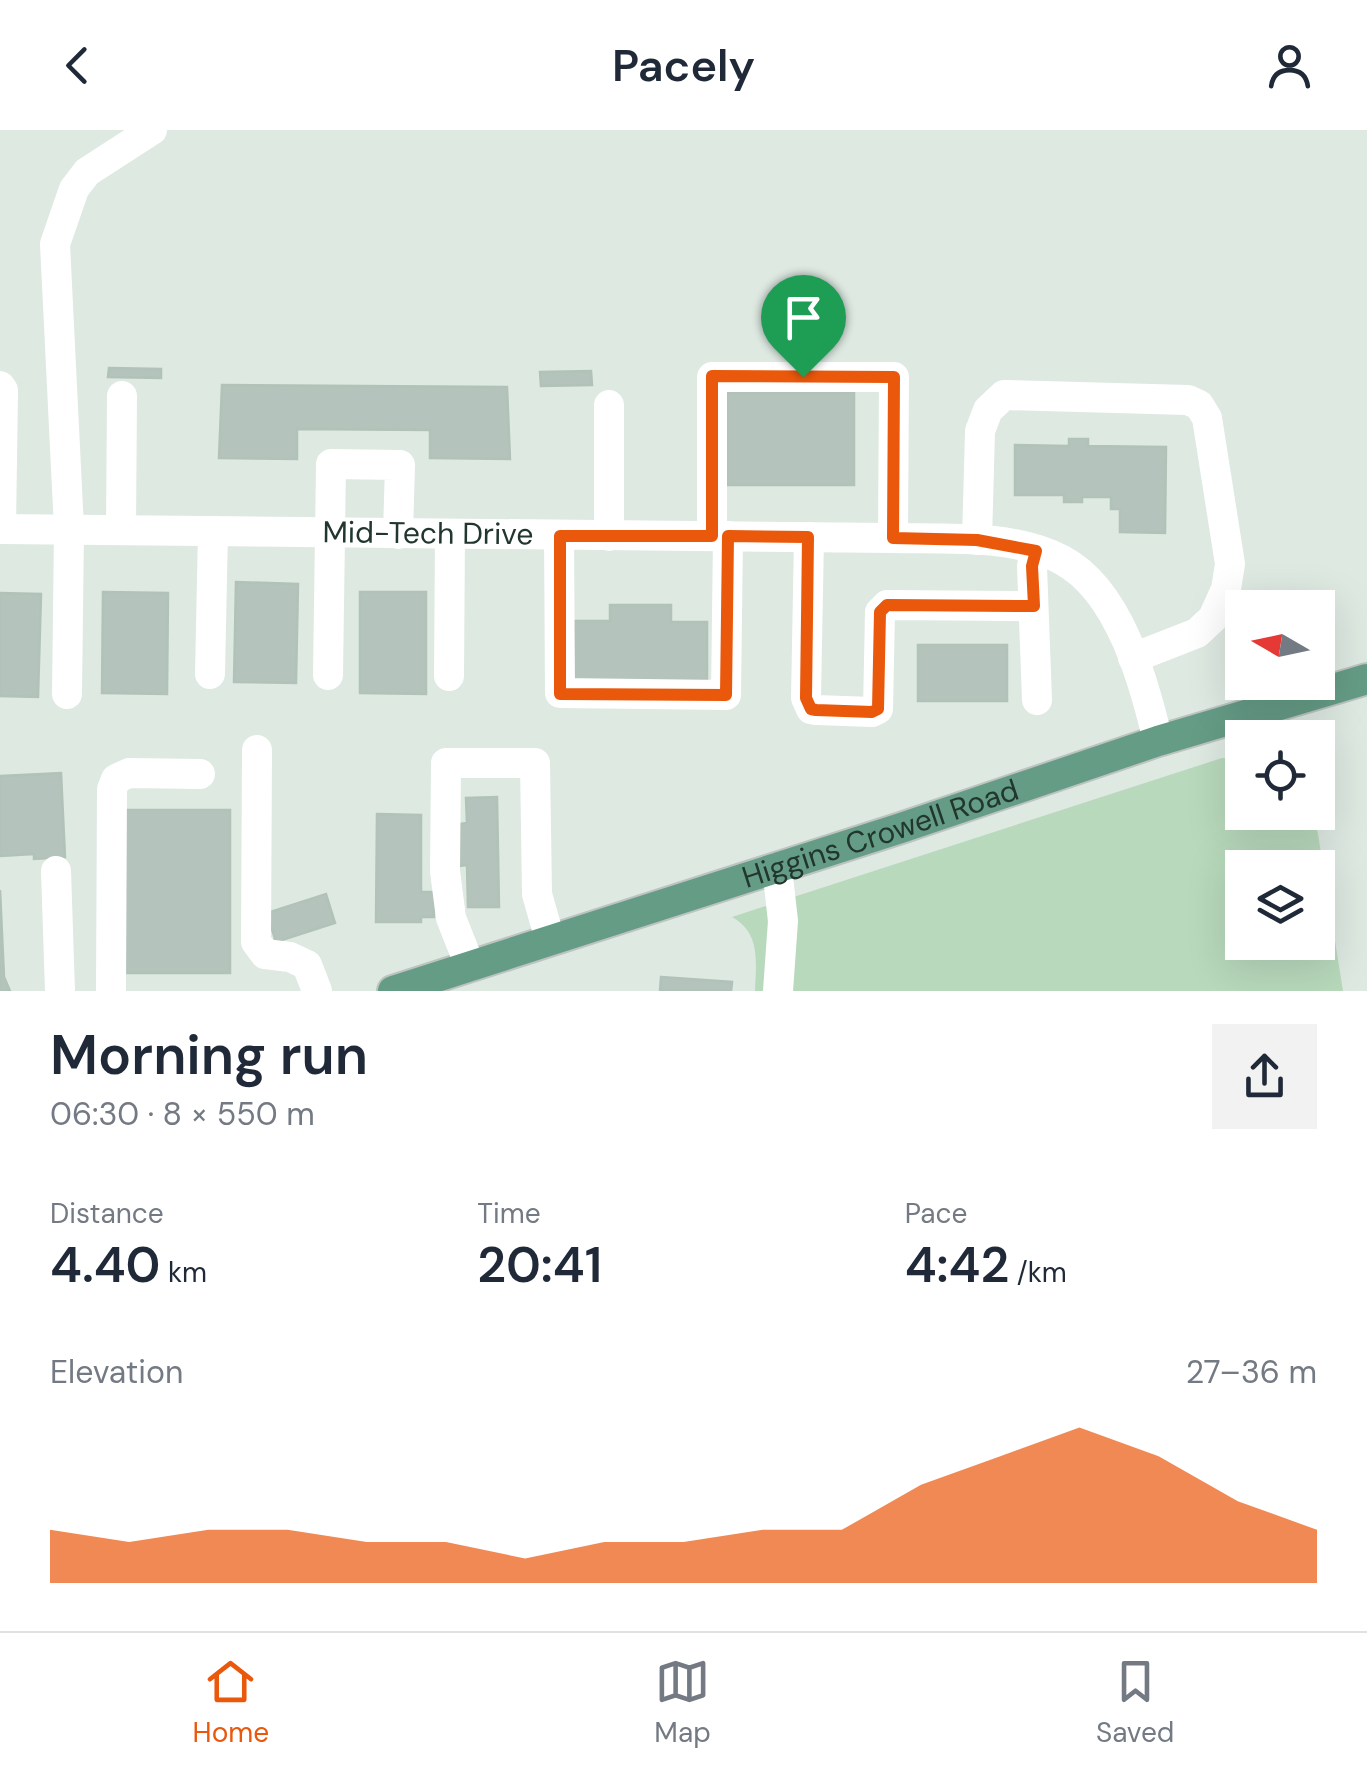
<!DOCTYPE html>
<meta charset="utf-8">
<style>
:root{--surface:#fff;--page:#f2f2f3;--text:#1f2937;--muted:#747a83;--line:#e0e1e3;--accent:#ea580c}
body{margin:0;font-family:"DM Sans",sans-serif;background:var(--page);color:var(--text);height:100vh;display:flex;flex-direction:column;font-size:38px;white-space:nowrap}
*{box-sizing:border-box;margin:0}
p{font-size:32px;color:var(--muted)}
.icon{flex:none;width:55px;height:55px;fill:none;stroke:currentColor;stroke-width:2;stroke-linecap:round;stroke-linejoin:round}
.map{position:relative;height:861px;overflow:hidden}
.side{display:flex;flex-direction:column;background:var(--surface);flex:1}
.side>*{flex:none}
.needle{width:65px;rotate:279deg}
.tools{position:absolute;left:1225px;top:460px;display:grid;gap:20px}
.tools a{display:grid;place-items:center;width:110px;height:110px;border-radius:0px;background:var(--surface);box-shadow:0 10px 40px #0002;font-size:50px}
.pin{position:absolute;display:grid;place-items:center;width:85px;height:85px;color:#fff;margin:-102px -42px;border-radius:50% 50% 50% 0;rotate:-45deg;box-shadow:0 0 10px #0007}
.pin .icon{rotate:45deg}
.round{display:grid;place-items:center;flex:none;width:105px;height:105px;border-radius:0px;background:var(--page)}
.overview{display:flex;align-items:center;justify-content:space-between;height:170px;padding:0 50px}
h1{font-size:55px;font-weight:600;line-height:75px}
.stats{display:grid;grid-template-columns:repeat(3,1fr);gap:15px;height:170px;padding:10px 50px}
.stats div{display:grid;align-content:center}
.stats b{font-size:50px;font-weight:600}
.stats small{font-size:28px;font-weight:400}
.stats p{font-size:28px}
.chart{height:280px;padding:20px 50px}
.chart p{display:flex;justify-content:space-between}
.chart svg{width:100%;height:180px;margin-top:10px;fill:var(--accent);opacity:.7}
header{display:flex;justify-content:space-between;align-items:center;height:130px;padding:0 50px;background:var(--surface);font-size:45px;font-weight:600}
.tabs{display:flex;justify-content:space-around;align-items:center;height:140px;border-top:2px solid var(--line);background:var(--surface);font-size:28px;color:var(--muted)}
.tabs a{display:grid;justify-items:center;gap:5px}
.tabs .active{color:var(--accent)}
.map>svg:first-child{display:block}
</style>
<header><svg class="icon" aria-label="back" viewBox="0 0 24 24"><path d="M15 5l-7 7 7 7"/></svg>Pacely<svg class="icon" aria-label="person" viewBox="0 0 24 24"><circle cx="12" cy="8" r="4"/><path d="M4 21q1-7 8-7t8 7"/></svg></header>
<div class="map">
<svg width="1367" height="861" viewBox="0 0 1367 861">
<rect width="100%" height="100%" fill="#dee9e2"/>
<path fill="#b8d9bc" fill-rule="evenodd" d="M 1222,628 L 1242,628 L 1242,682 L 1312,683 L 1318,704 L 1343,861 L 755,861 C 756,832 761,803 732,787 ZM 1242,738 L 1318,738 L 1318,812 L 1242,812 Z"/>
<path fill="#b4c3bb" stroke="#b1c2b8" stroke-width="2.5" d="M 109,238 L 161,239 L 161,248 L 108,247 Z
M 591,241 L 592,255 L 541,256 L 540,242 Z
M 222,255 L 507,257 L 510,329 L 430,328 L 430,300 L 297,299 L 297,329 L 219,328 Z
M 727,263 L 854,263 L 854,355 L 727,355 Z
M 1069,309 L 1088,309 L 1088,316 L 1166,317 L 1165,403 L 1120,402 L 1120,379 L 1111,379 L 1111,367 L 1082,367 L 1082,372 L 1064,372 L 1064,365 L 1015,365 L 1015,315 L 1069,316 Z
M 236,452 L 298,454 L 296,553 L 234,552 Z
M 103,462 L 168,463 L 167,564 L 102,563 Z
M 360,462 L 426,462 L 426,564 L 360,563 Z
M 0,463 L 41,464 L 38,567 L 0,566 Z
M 610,475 L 671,475 L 671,492 L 707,492 L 707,550 L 574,550 L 574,491 L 610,491 Z
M 918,515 L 1007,515 L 1007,571 L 918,571 Z
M 61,643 L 65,727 L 34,729 L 34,724 L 0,726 L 0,646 Z
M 497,667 L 499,777 L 468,777 L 467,735 L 459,736 L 459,694 L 467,693 L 466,668 Z
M 124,680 L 230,680 L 230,843 L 124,843 Z
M 377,684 L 421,685 L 421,762 L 435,762 L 434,787 L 421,787 L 421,792 L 376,792 Z
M 0,760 L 4,847 L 10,861 L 0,861 Z
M 326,764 L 335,793 L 276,812 L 267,783 Z
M 661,847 L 732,852 L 731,861 L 660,861 Z"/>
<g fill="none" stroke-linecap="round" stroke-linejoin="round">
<g stroke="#bcc3c0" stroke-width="34">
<g id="major">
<path id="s2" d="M 393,861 L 901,698 L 1158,611 L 1367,549"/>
</g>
</g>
<g stroke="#fff" stroke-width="30">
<path d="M 0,256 L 3,260 L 1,399"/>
<path d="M 609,275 L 609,406"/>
<path id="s1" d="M 0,399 L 893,408 C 945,409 1015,404 1062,430 C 1120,461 1144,552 1158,611"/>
<path d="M 121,400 L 122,266"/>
<path d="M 559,405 L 560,563 L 726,565 L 728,406"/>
<path d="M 712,406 L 712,247 L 894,247 L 893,408"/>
<path d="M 809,407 L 806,568 L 811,579 L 816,580 L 872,582 L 878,579 L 880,482 L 887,475 L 1033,476"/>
<path d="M 977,410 L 980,301 L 988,280 L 1004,265 L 1188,270 L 1199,275 L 1207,288 L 1230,434 L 1226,459 L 1213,488 L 1197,503 L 1133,528"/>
<path d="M 1035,421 L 1032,436 L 1037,570"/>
<path d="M 210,544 L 213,401"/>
<path d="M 328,545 L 331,334 L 400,335 L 398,404"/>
<path d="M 449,546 L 450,404"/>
<path d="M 67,564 L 69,399 L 55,114 L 74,59 L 87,42 L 152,0"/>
<path d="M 257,620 L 256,812 L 265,824 L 290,827 L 307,835 L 317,861"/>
<path d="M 777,738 L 783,791 L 778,861"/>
<path d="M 56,741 L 60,861"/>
<path d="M 470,836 L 451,788 L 445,741 L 446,633 L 535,633 L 537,764 L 550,810"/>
<path d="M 111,861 L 112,659 L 116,649 L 129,643 L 200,644"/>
</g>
<use href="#major" stroke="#659c86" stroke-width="30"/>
</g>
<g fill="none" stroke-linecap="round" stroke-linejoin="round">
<g stroke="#fff" stroke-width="20">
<path id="route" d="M 712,246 L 894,247 L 893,408 L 977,410 L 1036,421 L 1032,436 L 1034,476 L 887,475 L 880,482 L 878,579 L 872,582 L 816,580 L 811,579 L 806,568 L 808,407 L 728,406 L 726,565 L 560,564 L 560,406 L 712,406 Z"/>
</g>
<use href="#route" stroke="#ea580c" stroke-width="12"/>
</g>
<g text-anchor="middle" stroke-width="10" stroke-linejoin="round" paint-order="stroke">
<g font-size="30" fill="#21372e" stroke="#eef6f1">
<text dy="10" stroke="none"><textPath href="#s1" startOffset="428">Mid-Tech Drive</textPath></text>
<text dy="10" stroke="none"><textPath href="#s2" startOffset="512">Higgins Crowell Road</textPath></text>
</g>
</g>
</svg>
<div class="tools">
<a><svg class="needle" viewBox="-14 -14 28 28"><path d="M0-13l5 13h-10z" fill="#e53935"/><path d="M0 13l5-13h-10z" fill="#747a83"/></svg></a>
<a><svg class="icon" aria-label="locate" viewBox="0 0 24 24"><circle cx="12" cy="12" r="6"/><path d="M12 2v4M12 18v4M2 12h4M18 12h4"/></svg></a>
<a><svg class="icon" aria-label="layers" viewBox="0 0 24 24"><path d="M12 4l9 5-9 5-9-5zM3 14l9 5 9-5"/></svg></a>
</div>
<div class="pin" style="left:803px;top:247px;background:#1e9e55"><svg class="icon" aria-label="arrive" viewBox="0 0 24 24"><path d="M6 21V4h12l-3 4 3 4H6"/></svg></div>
</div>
<section class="side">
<div class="overview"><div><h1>Morning run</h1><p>06:30 · 8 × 550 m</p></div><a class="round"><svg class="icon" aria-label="share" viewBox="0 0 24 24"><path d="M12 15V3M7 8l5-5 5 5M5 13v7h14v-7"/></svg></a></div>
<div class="stats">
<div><p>Distance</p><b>4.40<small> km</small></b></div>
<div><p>Time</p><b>20:41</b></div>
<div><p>Pace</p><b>4:42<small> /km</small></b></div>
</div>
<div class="chart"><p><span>Elevation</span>27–36 m</p>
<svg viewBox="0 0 160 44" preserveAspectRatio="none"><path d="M0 44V31L10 34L20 31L30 31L40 34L50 34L60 38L70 34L80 34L90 31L100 31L110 20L120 13L130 6L140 13L150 24L160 31V44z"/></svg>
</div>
</section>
<nav class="tabs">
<a class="active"><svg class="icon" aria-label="home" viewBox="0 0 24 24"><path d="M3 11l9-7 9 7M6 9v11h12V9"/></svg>Home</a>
<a><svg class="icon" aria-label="map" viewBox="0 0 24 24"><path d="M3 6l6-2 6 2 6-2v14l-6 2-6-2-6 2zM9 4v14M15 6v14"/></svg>Map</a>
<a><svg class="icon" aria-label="saved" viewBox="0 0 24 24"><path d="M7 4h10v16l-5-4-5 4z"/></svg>Saved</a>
</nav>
